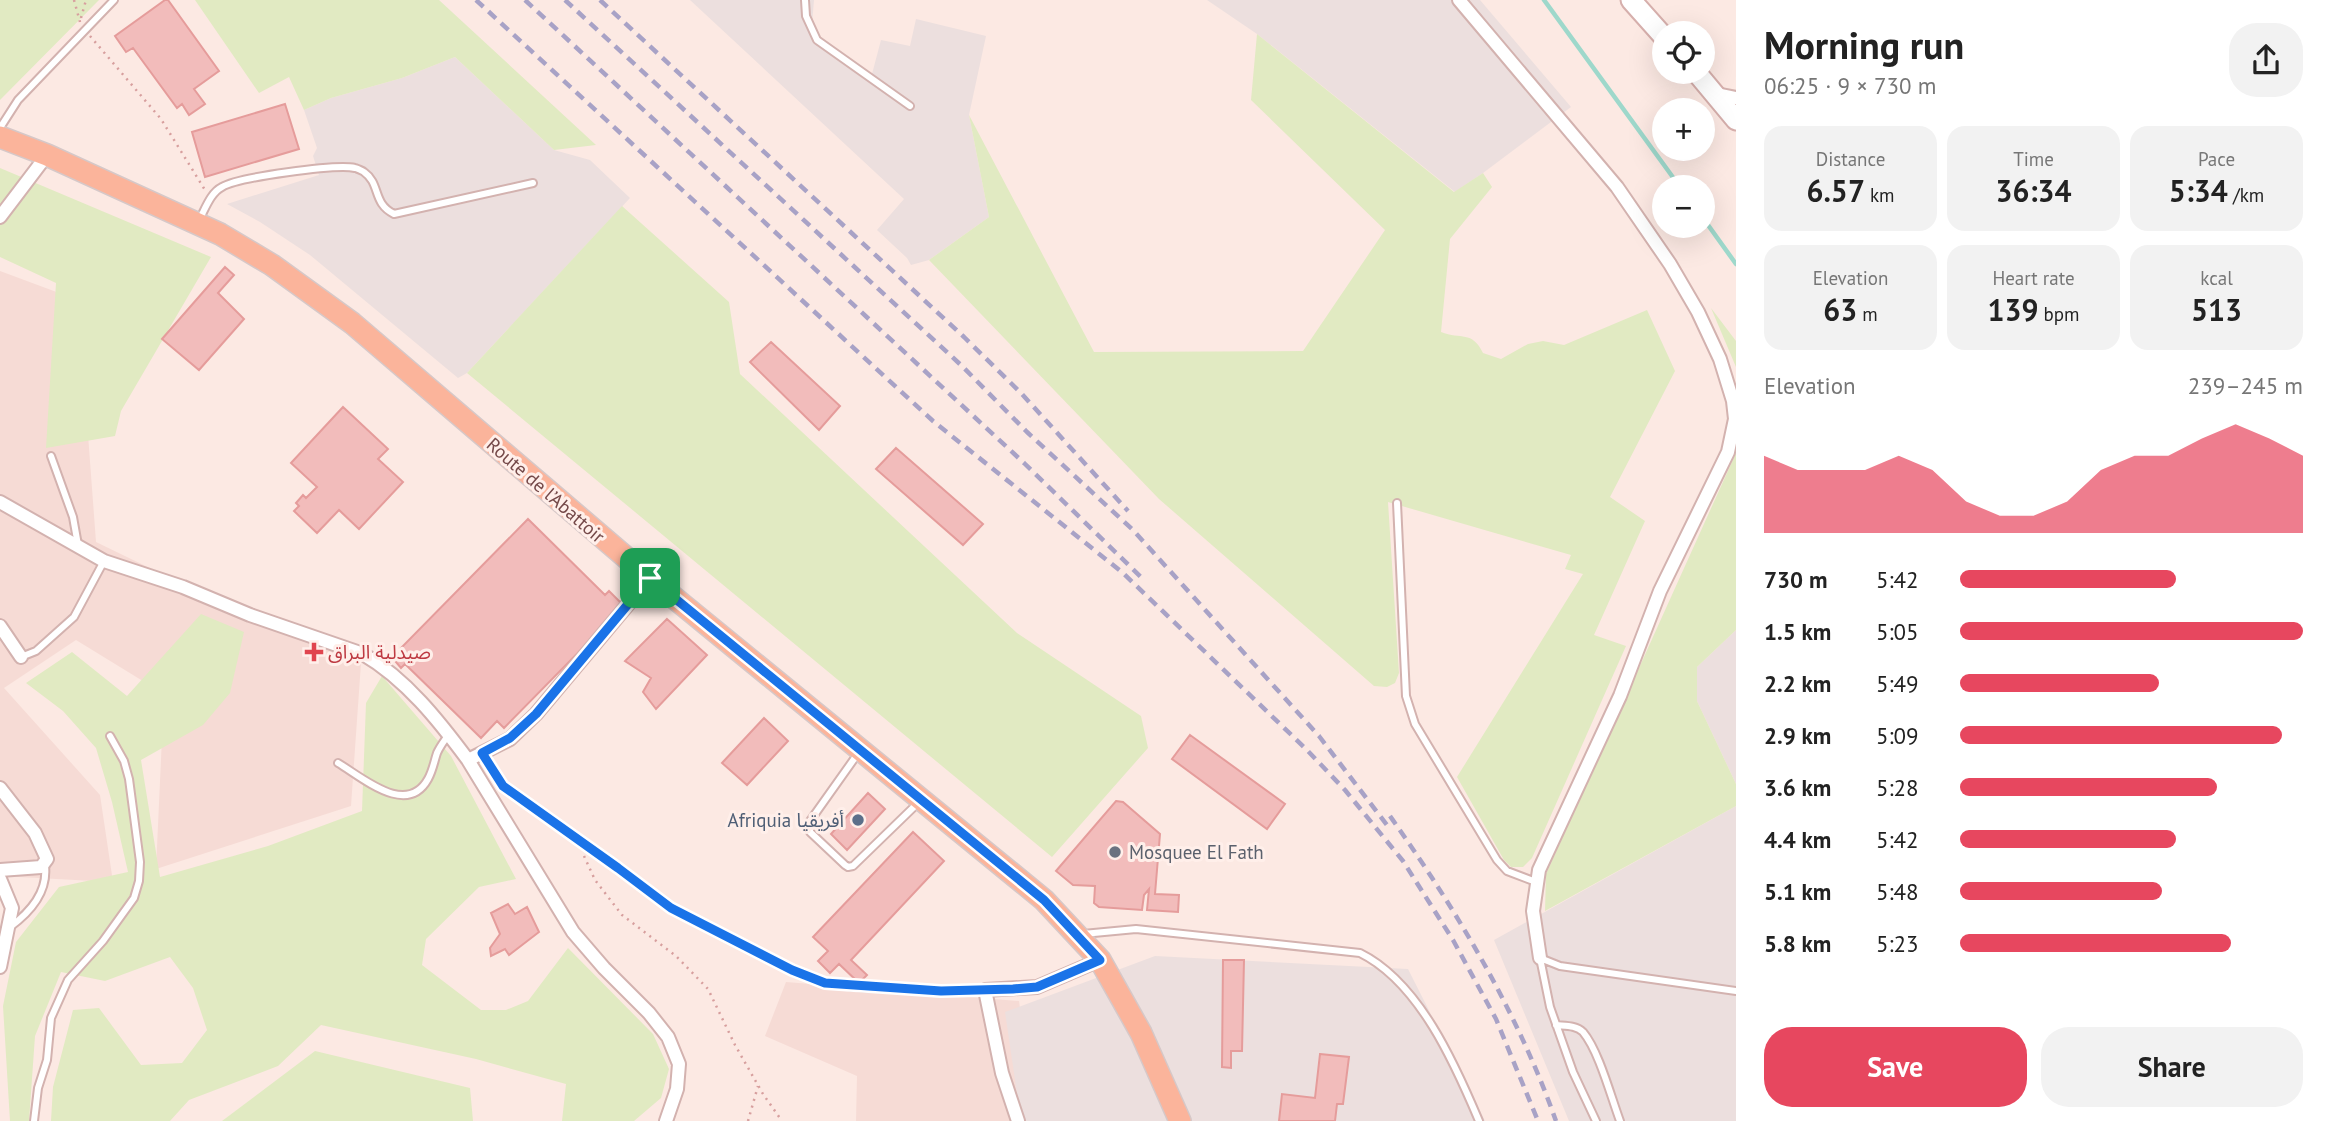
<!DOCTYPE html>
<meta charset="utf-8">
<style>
:root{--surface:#fff;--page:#f2f2f2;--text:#222;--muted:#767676;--accent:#e7475f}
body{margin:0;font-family:"PT Sans","Noto Sans Arabic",sans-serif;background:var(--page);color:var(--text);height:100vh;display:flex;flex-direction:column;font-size:26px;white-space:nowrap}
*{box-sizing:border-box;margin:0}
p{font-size:23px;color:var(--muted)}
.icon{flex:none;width:38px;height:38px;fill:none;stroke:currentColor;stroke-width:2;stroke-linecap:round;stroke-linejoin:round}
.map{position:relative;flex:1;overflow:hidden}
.drawer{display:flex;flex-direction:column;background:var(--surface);width:595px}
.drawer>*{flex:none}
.tools{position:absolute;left:1652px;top:21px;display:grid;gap:14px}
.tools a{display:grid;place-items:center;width:63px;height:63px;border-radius:50%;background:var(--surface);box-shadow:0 7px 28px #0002;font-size:35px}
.pin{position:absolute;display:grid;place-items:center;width:60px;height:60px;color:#fff;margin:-30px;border-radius:14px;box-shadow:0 4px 10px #0006}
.round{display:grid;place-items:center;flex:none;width:74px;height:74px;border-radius:28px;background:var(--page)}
.headline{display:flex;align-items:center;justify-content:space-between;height:119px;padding:0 28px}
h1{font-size:38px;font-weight:800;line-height:52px}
.figures{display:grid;grid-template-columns:repeat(3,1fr);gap:10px;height:119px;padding:7px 28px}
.figures div{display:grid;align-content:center;border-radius:18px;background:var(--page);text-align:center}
.figures b{font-size:30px;font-weight:800}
.figures small{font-size:19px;font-weight:400}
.figures p{font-size:19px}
.chart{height:196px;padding:14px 28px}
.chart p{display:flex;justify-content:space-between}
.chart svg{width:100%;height:126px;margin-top:7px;fill:var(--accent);opacity:.7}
.cta{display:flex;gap:14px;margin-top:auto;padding:14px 28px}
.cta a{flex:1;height:80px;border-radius:28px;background:var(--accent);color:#fff;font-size:28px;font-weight:800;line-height:80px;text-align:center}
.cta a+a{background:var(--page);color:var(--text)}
ul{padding:0 28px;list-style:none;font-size:23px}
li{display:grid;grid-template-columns:112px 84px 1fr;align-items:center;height:52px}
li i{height:18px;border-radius:9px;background:var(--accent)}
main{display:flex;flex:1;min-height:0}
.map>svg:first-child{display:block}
</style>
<main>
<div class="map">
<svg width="1736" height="1121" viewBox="0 0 1736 1121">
<rect width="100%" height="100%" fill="#fce9e3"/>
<path fill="#f6dbd5" d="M 0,271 L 78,300 L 96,542 L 263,623 L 361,663 L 351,806 L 156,869 L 164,694 L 76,640 L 4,688 L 100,795 L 113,882 L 0,876 Z
M 786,982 L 1019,1001 L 1035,1121 L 856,1121 L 857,1076 L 765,1036 Z"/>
<path fill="#ecdfde" d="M 690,0 L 814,0 L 812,24 L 820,39 L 872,74 L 881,40 L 910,46 L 916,19 L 986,36 L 969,115 L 989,217 L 929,260 L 911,265 L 907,258 L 877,230 L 904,199 Z
M 1207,0 L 1480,0 L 1571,107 L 1483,173 L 1455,192 L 1257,34 Z
M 455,57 L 554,150 L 590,160 L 630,198 L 467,373 L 458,378 L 310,255 L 260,222 L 227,204 L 319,175 L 313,156 L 317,148 L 304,110 L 331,98 L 402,78 Z
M 1736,630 L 1736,784 L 1697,701 L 1697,667 Z
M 1736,806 L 1736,1121 L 1569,1121 L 1494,940 Z
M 1155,956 L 1408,969 L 1485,1121 L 1021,1121 L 1005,1012 Z"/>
<path fill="#e1eac2" d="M 0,0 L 99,0 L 0,100 Z
M 195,0 L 439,0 L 596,145 L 554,150 L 455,57 L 402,78 L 331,98 L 304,110 L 289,77 L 259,93 Z
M 1257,34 L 1454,192 L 1483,173 L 1492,187 L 1450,239 L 1441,332 C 1461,340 1472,330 1483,353 L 1501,359 L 1528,344 L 1543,341 L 1564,345 L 1647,310 L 1675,371 L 1610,497 L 1645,521 L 1594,635 L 1626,646 L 1532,858 L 1523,867 L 1511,867 L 1504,860 L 1457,777 L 1583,574 L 1565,569 L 1571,555 L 1388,502 L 1399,673 L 1395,683 L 1387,687 L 1374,686 L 1159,499 L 929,260 L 989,217 L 969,115 L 1094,352 L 1303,351 L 1385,230 L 1251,100 Z
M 0,168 L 211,257 L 121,411 L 115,436 L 46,448 L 56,283 L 0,257 Z
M 622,206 L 729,302 L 740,374 L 1017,633 L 1141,716 L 1148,748 L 1052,857 L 467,373 Z
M 1711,308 L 1736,341 L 1736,367 Z
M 1736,453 L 1736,630 L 1697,667 L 1697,701 L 1736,784 L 1736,806 L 1545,911 L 1546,874 Z
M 201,614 L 244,632 L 230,693 L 203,725 L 141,760 L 160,877 L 268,846 L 362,811 L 366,703 L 382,676 L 451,756 L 516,879 L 479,887 L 426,939 L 422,965 L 481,1010 L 506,1010 L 528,1001 L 568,948 L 653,1034 L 669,1069 L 661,1098 L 634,1121 L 562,1121 L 566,1084 L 476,1059 L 321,1025 L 278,1066 L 189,1100 L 170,1121 L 51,1121 L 53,1087 L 73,1010 L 99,1008 L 141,1065 L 182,1063 L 207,1030 L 193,988 L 170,957 L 105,981 L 61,972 L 35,1036 L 29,1121 L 10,1121 L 3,1006 L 16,942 L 59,887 L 128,872 L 112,802 L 96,748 L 63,711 L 26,683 L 72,652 L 127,696 Z
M 315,1051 L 470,1088 L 473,1121 L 222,1121 Z"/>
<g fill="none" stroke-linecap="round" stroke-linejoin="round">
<path stroke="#9ed8cb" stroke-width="4.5" d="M 1544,0 L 1680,187
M 1703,218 L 1736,264"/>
</g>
<path fill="#f2bcbb" stroke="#e59c9b" stroke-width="2" d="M 165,0 L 168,0 L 219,71 L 194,89 L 205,104 L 189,115 L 182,104 L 177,108 L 133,48 L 126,52 L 115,36 Z
M 285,104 L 299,149 L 205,177 L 192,132 Z
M 225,267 L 234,275 L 218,293 L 244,319 L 199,370 L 162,339 Z
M 771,342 L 840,406 L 819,430 L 750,362 Z
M 343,407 L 388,449 L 378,459 L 403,482 L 359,529 L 339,510 L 317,533 L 294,511 L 299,506 L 296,503 L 303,495 L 306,498 L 317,487 L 291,463 Z
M 896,448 L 983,524 L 963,545 L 876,469 Z
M 528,519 L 605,595 L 609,591 L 624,606 L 504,728 L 497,721 L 481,738 L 405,664 L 401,668 L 396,662 L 402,656 L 398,651 Z
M 667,619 L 707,655 L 656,709 L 643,692 L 651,678 L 625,661 Z
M 764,718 L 788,741 L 747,785 L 722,763 Z
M 1190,735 L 1285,804 L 1267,829 L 1172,759 Z
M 868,793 L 885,809 L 847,850 L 831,834 Z
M 1116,801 L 1123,802 L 1160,834 L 1155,894 L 1179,895 L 1178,912 L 1147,910 L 1149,889 L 1144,895 L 1142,910 L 1099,907 L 1094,903 L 1095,886 L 1073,885 L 1056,871 Z
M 913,832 L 944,861 L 851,960 L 867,975 L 859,983 L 839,964 L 830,973 L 818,961 L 828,951 L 813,937 Z
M 508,904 L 515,914 L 527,907 L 539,932 L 509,955 L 505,949 L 491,956 L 490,948 L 500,934 L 491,913 Z
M 1223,960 L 1244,960 L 1242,1051 L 1231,1051 L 1231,1068 L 1222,1067 Z
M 1320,1054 L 1349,1057 L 1343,1104 L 1337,1104 L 1335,1121 L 1279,1121 L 1282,1094 L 1315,1098 Z"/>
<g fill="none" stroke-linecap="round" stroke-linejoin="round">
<g stroke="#d3b2af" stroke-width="10">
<path id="service" d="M 805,0 L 806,16 L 817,40 L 910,106
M 0,128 L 18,100 L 114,0
M 198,222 C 205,210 210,193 222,187 C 238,177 336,164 355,168 C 356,168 363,171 364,172 C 381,184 372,203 394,214 L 533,183
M 51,456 L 73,517 L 78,545
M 1397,503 L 1406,696 L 1415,724 L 1497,860 L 1507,871 L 1536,882
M 21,657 L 36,651 L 74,617 L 104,561
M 859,752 L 810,821 L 810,832 L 845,865 L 848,867 L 853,866 L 919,802
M 482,753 L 503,786 L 618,868 L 671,908 L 791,970 L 825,983 L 856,987 L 941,991 L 985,990
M 338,763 C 363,778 407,817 428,779 C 433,770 434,762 437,753 C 440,746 445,740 449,734
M 10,927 C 29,913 48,892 45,866
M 1083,934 L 1136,929 L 1360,953 C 1419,982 1455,1064 1479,1121
M 1540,958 L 1560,966 L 1736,991
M 1540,958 L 1550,1007 L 1573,1072 L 1596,1121
M 1556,1025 C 1565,1026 1576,1025 1583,1032 C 1599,1051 1611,1097 1620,1121
M 34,1121 L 38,1088 L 47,1060 L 51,1018 L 68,980 L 103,941 L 134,898 L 139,881 L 140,862 L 129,779 L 124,761 L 110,736"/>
</g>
<g stroke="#d3b2af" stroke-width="16">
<path id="minor" d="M 1459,0 L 1617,187 L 1670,264 L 1698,312 L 1720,359 L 1733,401 L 1735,419 L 1728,452 L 1660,591 L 1620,696 L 1539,870 L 1533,911 L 1540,958
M 1716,94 L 1736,98
M 0,217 L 47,155
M 0,502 L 104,561 L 183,587 L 250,615 L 363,654 C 406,679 439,721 468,760 L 573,932 L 604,968 L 649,1013 L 668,1037 L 679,1064 L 677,1089 L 666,1121
M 0,626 L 21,657
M 468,760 L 510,739 L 536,714 L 650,578
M 0,788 L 35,833 L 47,859 L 41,867 L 0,870
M 0,879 L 12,908 L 0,967
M 1018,1121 L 1002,1073 L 985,990 L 1037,987 L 1100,960"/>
</g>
<g stroke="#d6afac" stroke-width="23">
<path id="secondary" d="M 1631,0 L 1664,37
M 1696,72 L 1736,120"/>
</g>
<g stroke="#d6c8c8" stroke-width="24">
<path id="primary" d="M 0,137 L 47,155 L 220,234 L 272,265 L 352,323 L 650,578 L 1044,900 L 1100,960 L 1141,1033 L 1180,1121"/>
</g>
<path stroke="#d79f9e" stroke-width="2.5" stroke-dasharray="2 5" stroke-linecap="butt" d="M 74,0 L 80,22
M 81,18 L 86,0
M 90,36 L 161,119 L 205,190
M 584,856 L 595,880 L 622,915 L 676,956 L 708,989 L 735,1045 L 763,1094 L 782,1121
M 748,1121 L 758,1086"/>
<use href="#service" stroke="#fff" stroke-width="6"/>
<use href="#minor" stroke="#fff" stroke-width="12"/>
<use href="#secondary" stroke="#fff" stroke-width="19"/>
<use href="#primary" stroke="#fbb49b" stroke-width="21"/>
<path stroke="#a8a2c6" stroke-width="4.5" stroke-dasharray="10 7" stroke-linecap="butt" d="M 476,0 L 933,421 L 1123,573 L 1306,749 L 1345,790 L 1403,861 L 1453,940 L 1496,1019 L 1538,1121
M 525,0 L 1024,463 L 1142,578
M 565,0 L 962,366 L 1027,432 L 1133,530 L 1319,736 L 1390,829
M 600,0 L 964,337 L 1021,393 L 1128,511
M 1390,816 C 1457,911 1517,1011 1556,1121"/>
</g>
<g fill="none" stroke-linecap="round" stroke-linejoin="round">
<g stroke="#fff" stroke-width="14">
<path id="route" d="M 650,578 L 1044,900 L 1100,960 L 1037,987 L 1013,989 L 941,991 L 825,983 L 792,970 L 671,908 L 618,868 L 503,786 L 482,753 L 510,738 L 536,714 Z"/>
</g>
<use href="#route" stroke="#1a73e8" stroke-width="9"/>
</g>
<path fill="#e0444e" stroke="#ffefea" stroke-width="2.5" d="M310.5 641.5h7v7h7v7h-7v7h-7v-7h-7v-7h7z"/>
<circle fill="#5c6f8a" stroke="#ffefea" stroke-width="2.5" cx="858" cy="820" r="7"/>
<circle fill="#6b7280" stroke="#ffefea" stroke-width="2.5" cx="1115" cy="852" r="7"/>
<g text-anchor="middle" stroke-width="6" stroke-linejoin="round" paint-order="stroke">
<g font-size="19" fill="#754949" stroke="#ffefea">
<text transform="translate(546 490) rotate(41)" y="7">Route de l’Abattoir</text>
</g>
<g font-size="19" fill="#be3a42" stroke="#ffefea" text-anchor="start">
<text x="328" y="659">صيدلية البراق</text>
</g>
<g font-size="19" fill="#4e5e75" stroke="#ffefea" text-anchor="end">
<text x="844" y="827">Afriquia أفريقيا</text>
</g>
<g font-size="19" fill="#5b616d" stroke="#ffefea" text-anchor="start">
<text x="1129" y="859">Mosquee El Fath</text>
</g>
</g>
</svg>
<div class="tools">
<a><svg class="icon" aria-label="locate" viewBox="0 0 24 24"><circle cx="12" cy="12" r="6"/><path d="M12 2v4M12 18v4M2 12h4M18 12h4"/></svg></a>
<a>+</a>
<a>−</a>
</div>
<div class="pin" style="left:650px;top:578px;background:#1e9e55"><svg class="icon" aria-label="arrive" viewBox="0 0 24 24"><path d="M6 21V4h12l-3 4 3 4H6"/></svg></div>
</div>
<section class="drawer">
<div class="headline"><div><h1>Morning run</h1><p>06:25 · 9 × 730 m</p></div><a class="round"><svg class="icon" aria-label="share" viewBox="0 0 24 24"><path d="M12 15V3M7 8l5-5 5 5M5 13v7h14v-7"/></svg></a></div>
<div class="figures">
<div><p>Distance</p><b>6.57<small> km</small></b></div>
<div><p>Time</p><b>36:34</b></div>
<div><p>Pace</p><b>5:34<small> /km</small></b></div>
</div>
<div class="figures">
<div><p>Elevation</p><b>63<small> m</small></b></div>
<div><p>Heart rate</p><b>139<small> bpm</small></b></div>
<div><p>kcal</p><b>513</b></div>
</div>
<div class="chart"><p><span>Elevation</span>239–245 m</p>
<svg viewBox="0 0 160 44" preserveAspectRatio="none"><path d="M0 44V17L10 22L20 22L30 22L40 17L50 22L60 33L70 38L80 38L90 33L100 22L110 17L120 17L130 11L140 6L150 11L160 17V44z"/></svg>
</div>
<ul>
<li><b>730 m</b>5:42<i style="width:63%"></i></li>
<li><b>1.5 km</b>5:05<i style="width:100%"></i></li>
<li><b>2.2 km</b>5:49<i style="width:58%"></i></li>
<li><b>2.9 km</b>5:09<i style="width:94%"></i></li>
<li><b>3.6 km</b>5:28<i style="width:75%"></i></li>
<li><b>4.4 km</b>5:42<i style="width:63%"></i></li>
<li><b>5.1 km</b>5:48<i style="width:59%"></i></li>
<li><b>5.8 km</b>5:23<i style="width:79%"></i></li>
</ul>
<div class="cta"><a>Save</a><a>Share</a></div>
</section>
</main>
